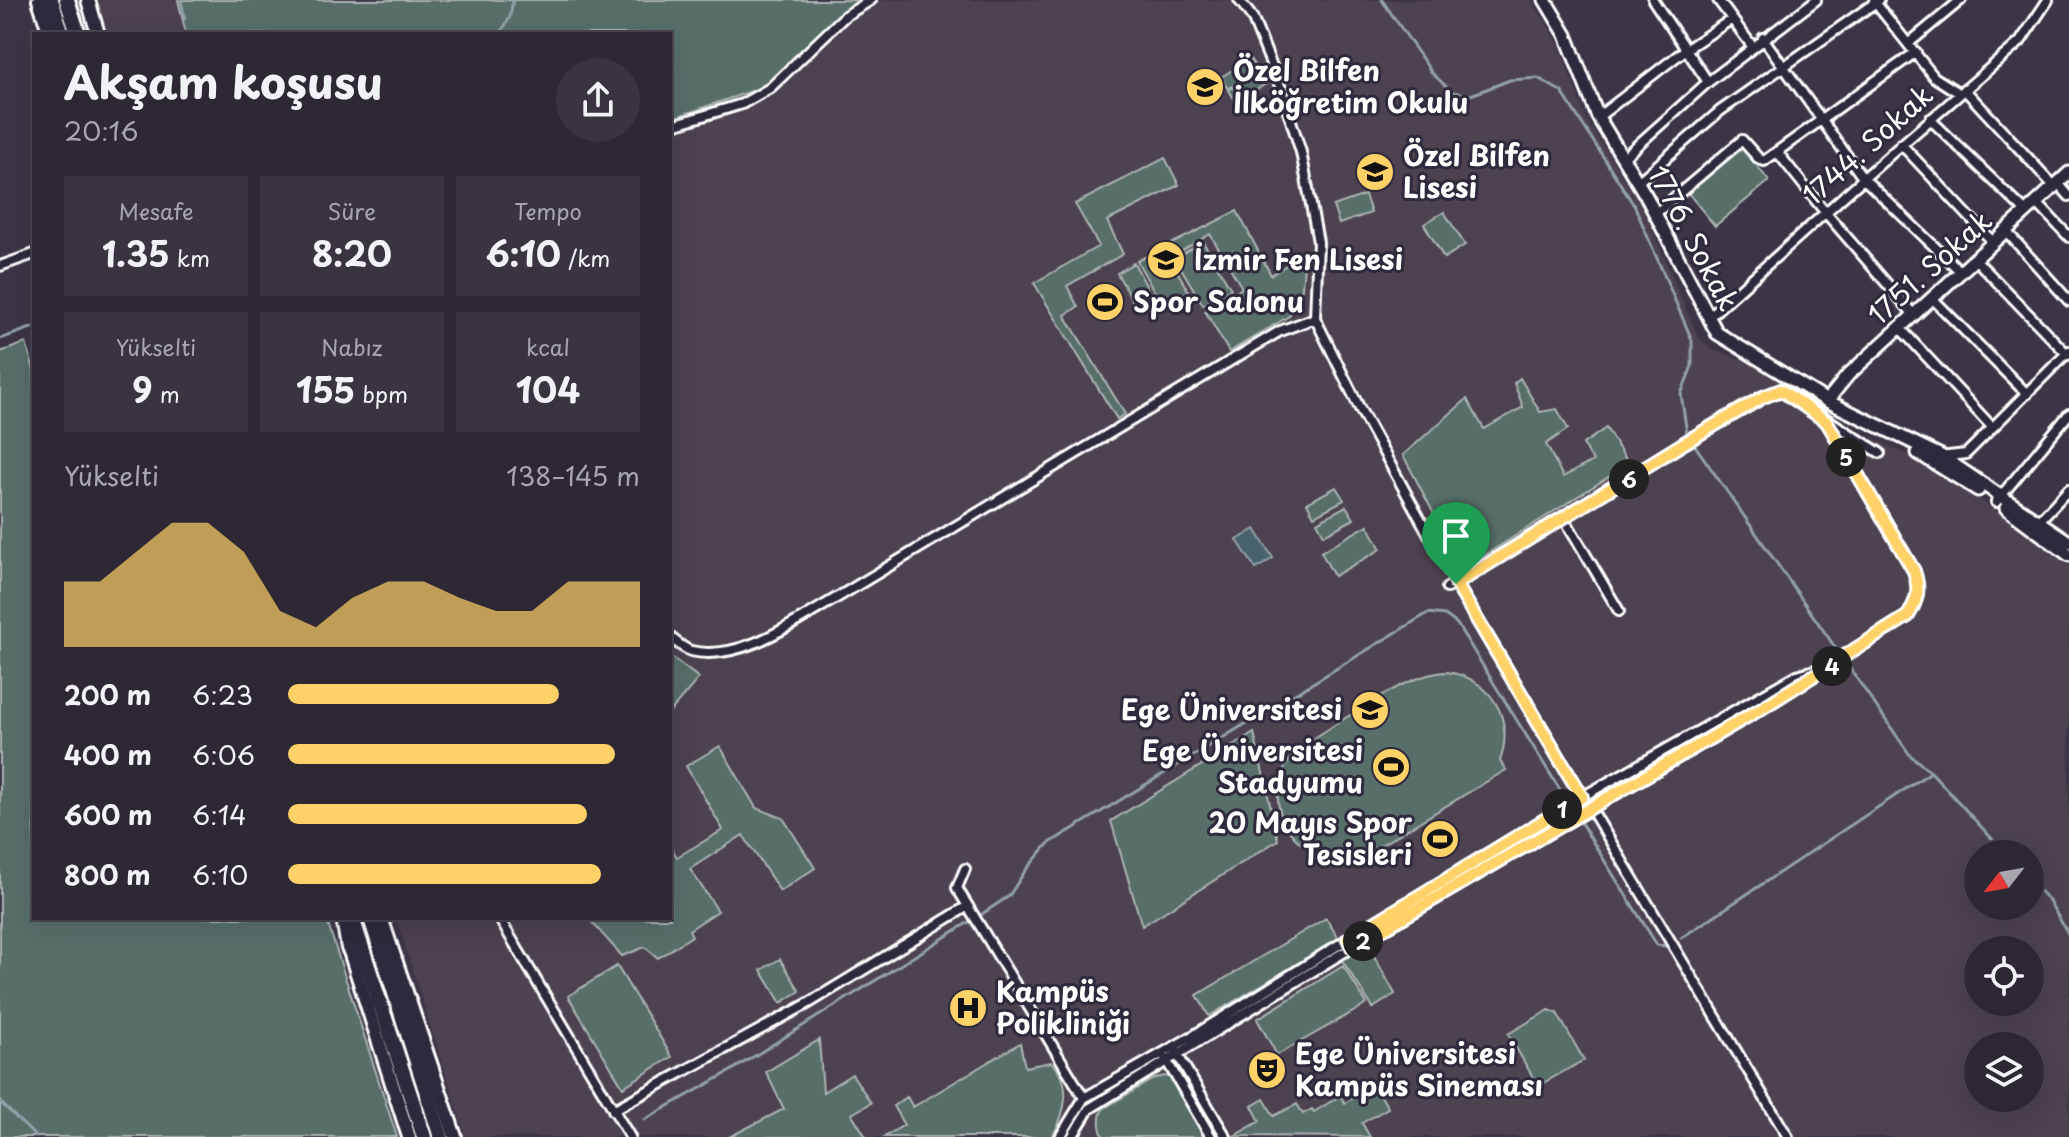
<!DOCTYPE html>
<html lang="tr">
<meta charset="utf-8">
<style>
:root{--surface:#2e2834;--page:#3a3440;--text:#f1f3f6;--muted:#a7a6ac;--line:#49444f;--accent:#ffd166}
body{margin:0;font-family:"Playpen Sans",sans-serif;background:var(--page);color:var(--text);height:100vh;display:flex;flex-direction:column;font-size:30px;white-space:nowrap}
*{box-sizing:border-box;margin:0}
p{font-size:26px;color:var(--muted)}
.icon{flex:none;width:44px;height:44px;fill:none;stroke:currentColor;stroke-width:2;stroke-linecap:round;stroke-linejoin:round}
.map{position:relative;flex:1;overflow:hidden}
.sheet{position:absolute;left:32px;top:32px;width:640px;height:888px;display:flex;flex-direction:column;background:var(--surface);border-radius:0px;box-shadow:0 8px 32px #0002,0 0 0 2px var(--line)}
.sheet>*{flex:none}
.needle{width:52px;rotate:239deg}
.controls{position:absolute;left:1964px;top:840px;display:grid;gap:16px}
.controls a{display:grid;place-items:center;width:80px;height:80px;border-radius:50%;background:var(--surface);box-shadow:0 8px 32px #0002,0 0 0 2px var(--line);font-size:40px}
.pin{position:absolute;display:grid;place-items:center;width:68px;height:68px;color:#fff;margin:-82px -34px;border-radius:50% 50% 50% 0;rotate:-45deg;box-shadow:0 0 8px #0007}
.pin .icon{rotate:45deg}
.km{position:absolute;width:40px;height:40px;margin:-20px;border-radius:50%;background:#222;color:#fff;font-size:22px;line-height:40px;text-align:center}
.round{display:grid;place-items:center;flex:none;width:84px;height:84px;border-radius:42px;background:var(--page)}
.headline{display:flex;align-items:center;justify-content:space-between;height:136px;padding:0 32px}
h1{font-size:44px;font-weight:700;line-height:60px}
.stats{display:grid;grid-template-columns:repeat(3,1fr);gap:12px;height:136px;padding:8px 32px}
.stats div{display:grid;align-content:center;border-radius:0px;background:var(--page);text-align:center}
.stats b{font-size:34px;font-weight:700}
.stats small{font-size:22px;font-weight:400}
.stats p{font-size:22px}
.chart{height:224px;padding:16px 32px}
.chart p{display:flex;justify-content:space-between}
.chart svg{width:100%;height:144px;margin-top:8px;fill:var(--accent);opacity:.7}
ul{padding:0 32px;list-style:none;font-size:26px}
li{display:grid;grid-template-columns:128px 96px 1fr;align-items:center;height:60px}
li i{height:20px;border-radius:10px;background:var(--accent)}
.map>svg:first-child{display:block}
</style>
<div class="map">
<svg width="2069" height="1137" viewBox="0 0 2069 1137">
<rect width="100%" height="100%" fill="#3d3545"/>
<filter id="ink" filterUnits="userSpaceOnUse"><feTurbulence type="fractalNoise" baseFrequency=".0125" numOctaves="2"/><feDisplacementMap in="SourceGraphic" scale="16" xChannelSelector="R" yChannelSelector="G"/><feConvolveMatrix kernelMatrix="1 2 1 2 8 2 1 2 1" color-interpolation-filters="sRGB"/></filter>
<g filter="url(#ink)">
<path fill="#4e424f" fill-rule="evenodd" d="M 93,0 L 1532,0 L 1559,45 L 1586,119 L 1643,208 L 1698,337 L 1713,350 L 1762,366 L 1838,422 L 1921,461 L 2004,516 L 2069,566 L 2069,1137 L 622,1137 L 621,1135 L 616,1137 L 466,1137 L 396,918 L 670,918 L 670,34 L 105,34 ZM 1978,854 L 2030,854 L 2030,906 L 1978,906 ZM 1978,950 L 2030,950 L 2030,1002 L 1978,1002 ZM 1978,1046 L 2030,1046 L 2030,1098 L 1978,1098 Z"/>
<path fill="#586e69" stroke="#acb6b4" stroke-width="2" d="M 178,0 L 861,0 L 769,85 L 670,119 L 670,34 L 186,34 Z
M 1250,59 L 1258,71 L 1228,89 L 1221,77 Z
M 1259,72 L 1266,84 L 1236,102 L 1229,90 Z
M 1743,148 L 1769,181 L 1715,226 L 1688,193 Z
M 1165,158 L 1179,185 L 1107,221 L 1123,254 L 1067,286 L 1078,307 L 1065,315 L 1125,414 L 1117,419 L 1034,283 L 1099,246 L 1075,204 Z
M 1365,195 L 1371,213 L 1339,224 L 1333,206 Z
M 1237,211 L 1271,275 L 1305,253 L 1302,288 L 1289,316 L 1229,352 L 1205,311 L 1242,288 L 1210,234 L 1170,258 L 1189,292 L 1163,307 L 1137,261 Z
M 1444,212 L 1465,245 L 1444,258 L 1424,224 Z
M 1203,242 L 1231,289 L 1203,305 L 1175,258 Z
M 1134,263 L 1153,298 L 1136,307 L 1117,273 Z
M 26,343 L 34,370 L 34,918 L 326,918 L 397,1137 L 0,1137 L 0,352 Z
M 1520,378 L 1540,412 L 1557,409 L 1568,429 L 1546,444 L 1563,477 L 1593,461 L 1583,444 L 1606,428 L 1629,464 L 1463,569 L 1403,455 L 1467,399 L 1484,429 L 1523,407 L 1514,383 Z
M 1336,487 L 1344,500 L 1314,516 L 1307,503 Z
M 1346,506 L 1354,519 L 1324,535 L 1317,522 Z
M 1368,525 L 1381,549 L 1334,576 L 1321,552 Z
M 670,656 L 699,678 L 670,712 Z
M 1447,672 C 1491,678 1515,719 1500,761 L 1506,770 L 1339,870 L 1332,858 C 1273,845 1258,777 1308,742 C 1343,721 1408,672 1447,672 Z
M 1254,733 L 1278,840 L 1142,926 L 1111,821 Z
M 720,746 L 756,808 L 783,818 L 815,868 L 780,891 L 743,835 L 690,869 L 718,911 L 689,930 L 692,936 L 658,958 L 645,947 L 622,956 L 588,918 L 670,918 L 670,846 L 677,857 L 723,830 L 686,766 Z
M 1326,918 L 1339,939 L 1209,1016 L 1197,995 Z
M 1368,945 L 1395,994 L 1373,1008 L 1342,960 Z
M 780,959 L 800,991 L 781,1003 L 761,970 Z
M 617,966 L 672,1057 L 623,1087 L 568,996 Z
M 1343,966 L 1367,1004 L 1277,1055 L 1257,1019 Z
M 1549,1010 L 1557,1013 L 1584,1060 L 1538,1086 L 1508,1034 Z
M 819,1040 L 823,1092 L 852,1074 L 871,1103 L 852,1114 L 866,1137 L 729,1137 L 784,1109 L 766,1072 Z
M 1020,1043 L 1025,1067 L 1051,1062 C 1074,1082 1065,1114 1052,1137 L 884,1137 L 904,1125 L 893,1106 L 907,1097 L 913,1107 Z
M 1166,1076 L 1171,1078 L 1206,1137 L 1104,1137 C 1099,1129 1098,1117 1103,1109 L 1155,1078 Z
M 1375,1086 L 1388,1108 L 1362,1123 L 1370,1137 L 1234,1136 L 1260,1121 L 1252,1106 L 1264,1099 L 1274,1116 L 1297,1104 L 1303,1114 L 1312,1109 L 1314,1112 L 1340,1096 L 1345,1103 Z"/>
<path fill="#496270" stroke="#92a1a9" stroke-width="2" d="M 1255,529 L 1273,558 L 1256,569 L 1237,540 Z"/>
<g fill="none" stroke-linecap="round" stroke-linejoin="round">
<path stroke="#92a1a9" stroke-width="3" d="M 181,0 L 185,19
M 1382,0 L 1432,73 L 1452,92 L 1471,95 L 1510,80 L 1538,78 L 1562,92 L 1635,207 L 1692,340 L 1692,366 L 1681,394 L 1687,434 L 1910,755 L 1931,772 L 2006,854
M 500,34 L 510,17 L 513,0
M 0,339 L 34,327
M 1581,823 L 1657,945 L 1665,946
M 2030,881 L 2049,901 L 2069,935
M 982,914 L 1009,896 L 1025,871 L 1048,844 L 1428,613 L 1445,615 L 1457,624 L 1567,801
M 1681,938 L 1931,772
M 0,1102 L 36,1137
M 644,1120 L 729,1072 L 969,922"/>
<g stroke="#fff" stroke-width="14">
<path id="minor" d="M 1239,0 L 1252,17 L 1280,86 L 1301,152 L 1318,242 L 1315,318 L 1361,411 L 1456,584 L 1788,1137
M 1653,0 L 1708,82
M 1718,0 L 1752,46
M 1874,1 L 1934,77 L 1959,93
M 1763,38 L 1863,178 L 1961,272
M 1909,43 L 1961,0
M 1964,89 L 2054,186
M 1598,117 L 1685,50 L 1732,19
M 1930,119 L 2026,212
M 670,126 L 742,104 L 770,88 L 845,16 L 871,0
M 1901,144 L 1993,242
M 1778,153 L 1825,212 L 1914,315
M 1623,158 L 1708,82 L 1816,0
M 1638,182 L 1720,111 L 1879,0
M 2058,183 L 2069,196
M 2037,203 L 2069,237
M 1655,214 L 1742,140 L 1758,158 L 1764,161 L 1916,52
M 2006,231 L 2069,301
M 1975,259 L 2068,355
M 0,266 L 34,254
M 1932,298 L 2027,394
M 1710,316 L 1892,153 L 2020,42 L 2048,0
M 1900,328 L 1992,427
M 1940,457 L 1966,454 L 2069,351
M 1996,502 L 2069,414
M 1564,518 L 1619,611
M 2040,520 L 2069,489
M 1447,588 L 1684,443 L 1763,397 L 1781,390 L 1880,453
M 670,637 C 676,642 684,649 691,651 C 740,662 793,623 833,600 L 1280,331 L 1315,318
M 965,869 L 957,888 L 1084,1098
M 499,918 L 630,1137
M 1176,1052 L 1226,1137
M 1165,1058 L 1211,1137
M 613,1110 L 809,1003 L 968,906
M 1060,1137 L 1084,1098 L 1196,1034 L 1348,939 L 1582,797 L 1797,675 L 1822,668
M 1072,1137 L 1089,1109 L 1336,957 L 1762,708 L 1908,616 C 1918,599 1920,589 1914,571 L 1827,422"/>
</g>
<g stroke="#fff" stroke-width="17">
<path id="tertiary" d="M 1545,0 L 1566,35 L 1598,117 L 1646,196 L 1717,333 L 1827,401 L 1941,456 L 2069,542
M 1827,401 L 1848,375 L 2069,173
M 1918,453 L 1978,490
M 2006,508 L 2069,555"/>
</g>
<g stroke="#fff" stroke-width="18">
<path id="secondary" d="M 39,0 L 50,34
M 88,0 L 98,34
M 381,918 L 455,1137
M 347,942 L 409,1137"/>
</g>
<g stroke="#fff" stroke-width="20">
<path id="trunk" d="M 51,0 L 62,34
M 67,0 L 78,34
M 344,918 L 349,948
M 352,918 L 424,1137
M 371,918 L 441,1137"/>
</g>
<use href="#minor" stroke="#2f2a3d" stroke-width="8"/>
<use href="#tertiary" stroke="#2f2a3d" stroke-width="11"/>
<use href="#secondary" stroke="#2f2a3d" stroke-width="12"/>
<use href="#trunk" stroke="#2f2a3d" stroke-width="14"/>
</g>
</g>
<g fill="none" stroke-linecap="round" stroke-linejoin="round" filter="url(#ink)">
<g stroke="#fff" stroke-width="16">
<path id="route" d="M 1781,390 L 1827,422 L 1914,571 C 1920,589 1918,599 1908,616 L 1762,708 L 1352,947 L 1348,939 L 1582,797 L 1456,584 L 1684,443 L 1763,397 Z"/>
</g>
<use href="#route" stroke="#ffd166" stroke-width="10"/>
</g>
<defs>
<g id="school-disc" transform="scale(2)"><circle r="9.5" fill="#ffd166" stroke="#2f2a3d"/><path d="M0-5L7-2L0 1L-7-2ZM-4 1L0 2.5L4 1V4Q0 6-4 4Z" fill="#111"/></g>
<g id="stadium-disc" transform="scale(2)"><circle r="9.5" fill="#ffd166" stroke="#2f2a3d"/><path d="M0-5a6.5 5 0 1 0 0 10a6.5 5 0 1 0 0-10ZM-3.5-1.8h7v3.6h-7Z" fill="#111"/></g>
<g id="university-disc" transform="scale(2)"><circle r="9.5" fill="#ffd166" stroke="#2f2a3d"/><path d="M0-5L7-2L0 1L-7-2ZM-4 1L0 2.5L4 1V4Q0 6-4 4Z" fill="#111"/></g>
<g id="hospital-disc" transform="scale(2)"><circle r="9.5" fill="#ffd166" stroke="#2f2a3d"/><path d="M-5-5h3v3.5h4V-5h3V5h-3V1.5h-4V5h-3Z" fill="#111"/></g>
<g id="theatre-disc" transform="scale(2)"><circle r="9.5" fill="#ffd166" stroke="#2f2a3d"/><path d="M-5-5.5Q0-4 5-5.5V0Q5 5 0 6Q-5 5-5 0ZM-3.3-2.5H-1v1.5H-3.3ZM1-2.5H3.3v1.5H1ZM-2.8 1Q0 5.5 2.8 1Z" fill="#111"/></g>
</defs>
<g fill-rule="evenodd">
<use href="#school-disc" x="1205" y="87"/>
<use href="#school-disc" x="1375" y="172"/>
<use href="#school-disc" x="1166" y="260"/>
<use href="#stadium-disc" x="1105" y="302"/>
<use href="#university-disc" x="1370" y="710"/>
<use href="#stadium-disc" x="1391" y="767"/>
<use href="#stadium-disc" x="1440" y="839"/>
<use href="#hospital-disc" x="968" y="1008"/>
<use href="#theatre-disc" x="1267" y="1070"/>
</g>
<g text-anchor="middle" stroke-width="6" stroke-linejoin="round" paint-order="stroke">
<g font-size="28" font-weight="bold" fill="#fff" stroke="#2f2a3d" text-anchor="start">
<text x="1233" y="81">Özel Bilfen<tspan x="1233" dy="32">İlköğretim Okulu</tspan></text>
<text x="1403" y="166">Özel Bilfen<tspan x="1403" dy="32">Lisesi</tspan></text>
<text x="1194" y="270">İzmir Fen Lisesi</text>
<text x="1133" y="312">Spor Salonu</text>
<text x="1342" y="720" text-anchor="end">Ege Üniversitesi</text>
<text x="1363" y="761" text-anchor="end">Ege Üniversitesi<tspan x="1363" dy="32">Stadyumu</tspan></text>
<text x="1412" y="833" text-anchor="end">20 Mayıs Spor<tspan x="1412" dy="32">Tesisleri</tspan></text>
<text x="996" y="1002">Kampüs<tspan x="996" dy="32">Polikliniği</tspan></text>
<text x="1295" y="1064">Ege Üniversitesi<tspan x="1295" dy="32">Kampüs Sineması</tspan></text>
</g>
<g font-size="28" fill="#fff" stroke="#2f2a3d">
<text transform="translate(1868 145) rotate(-42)" y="10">1744. Sokak</text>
<text transform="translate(1693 238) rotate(62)" y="10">1776. Sokak</text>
<text transform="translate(1930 268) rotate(-42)" y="10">1751. Sokak</text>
</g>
</g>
</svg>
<div class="controls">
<a><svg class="needle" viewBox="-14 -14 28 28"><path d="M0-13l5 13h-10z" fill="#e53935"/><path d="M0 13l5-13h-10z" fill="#a7a6ac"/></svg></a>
<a><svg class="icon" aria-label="locate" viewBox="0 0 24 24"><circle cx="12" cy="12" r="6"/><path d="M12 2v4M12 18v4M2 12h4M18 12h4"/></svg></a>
<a><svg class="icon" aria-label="layers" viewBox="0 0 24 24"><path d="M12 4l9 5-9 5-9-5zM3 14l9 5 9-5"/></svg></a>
</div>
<div class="pin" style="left:1456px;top:584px;background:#1e9e55"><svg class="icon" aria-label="arrive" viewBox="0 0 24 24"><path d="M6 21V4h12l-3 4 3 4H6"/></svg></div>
<b class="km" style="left:1562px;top:809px">1</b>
<b class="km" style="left:1363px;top:941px">2</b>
<b class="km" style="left:1832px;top:666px">4</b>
<b class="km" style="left:1846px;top:457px">5</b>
<b class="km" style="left:1629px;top:479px">6</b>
<section class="sheet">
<div class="headline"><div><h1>Akşam koşusu</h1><p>20:16</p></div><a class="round"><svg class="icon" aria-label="share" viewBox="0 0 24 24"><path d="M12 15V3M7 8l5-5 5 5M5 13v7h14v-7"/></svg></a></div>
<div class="stats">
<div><p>Mesafe</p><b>1.35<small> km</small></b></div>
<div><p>Süre</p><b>8:20</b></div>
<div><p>Tempo</p><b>6:10<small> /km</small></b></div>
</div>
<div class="stats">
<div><p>Yükselti</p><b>9<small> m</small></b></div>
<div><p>Nabız</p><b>155<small> bpm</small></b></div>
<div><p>kcal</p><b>104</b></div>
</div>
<div class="chart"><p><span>Yükselti</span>138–145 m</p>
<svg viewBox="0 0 160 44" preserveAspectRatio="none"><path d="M0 44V24L10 24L20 15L30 6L40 6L50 15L60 33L70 38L80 29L90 24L100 24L110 29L120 33L130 33L140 24L150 24L160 24V44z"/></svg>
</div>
<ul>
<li><b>200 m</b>6:23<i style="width:77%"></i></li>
<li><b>400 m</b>6:06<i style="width:93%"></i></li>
<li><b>600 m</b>6:14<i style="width:85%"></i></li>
<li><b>800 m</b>6:10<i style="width:89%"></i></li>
</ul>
</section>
</div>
